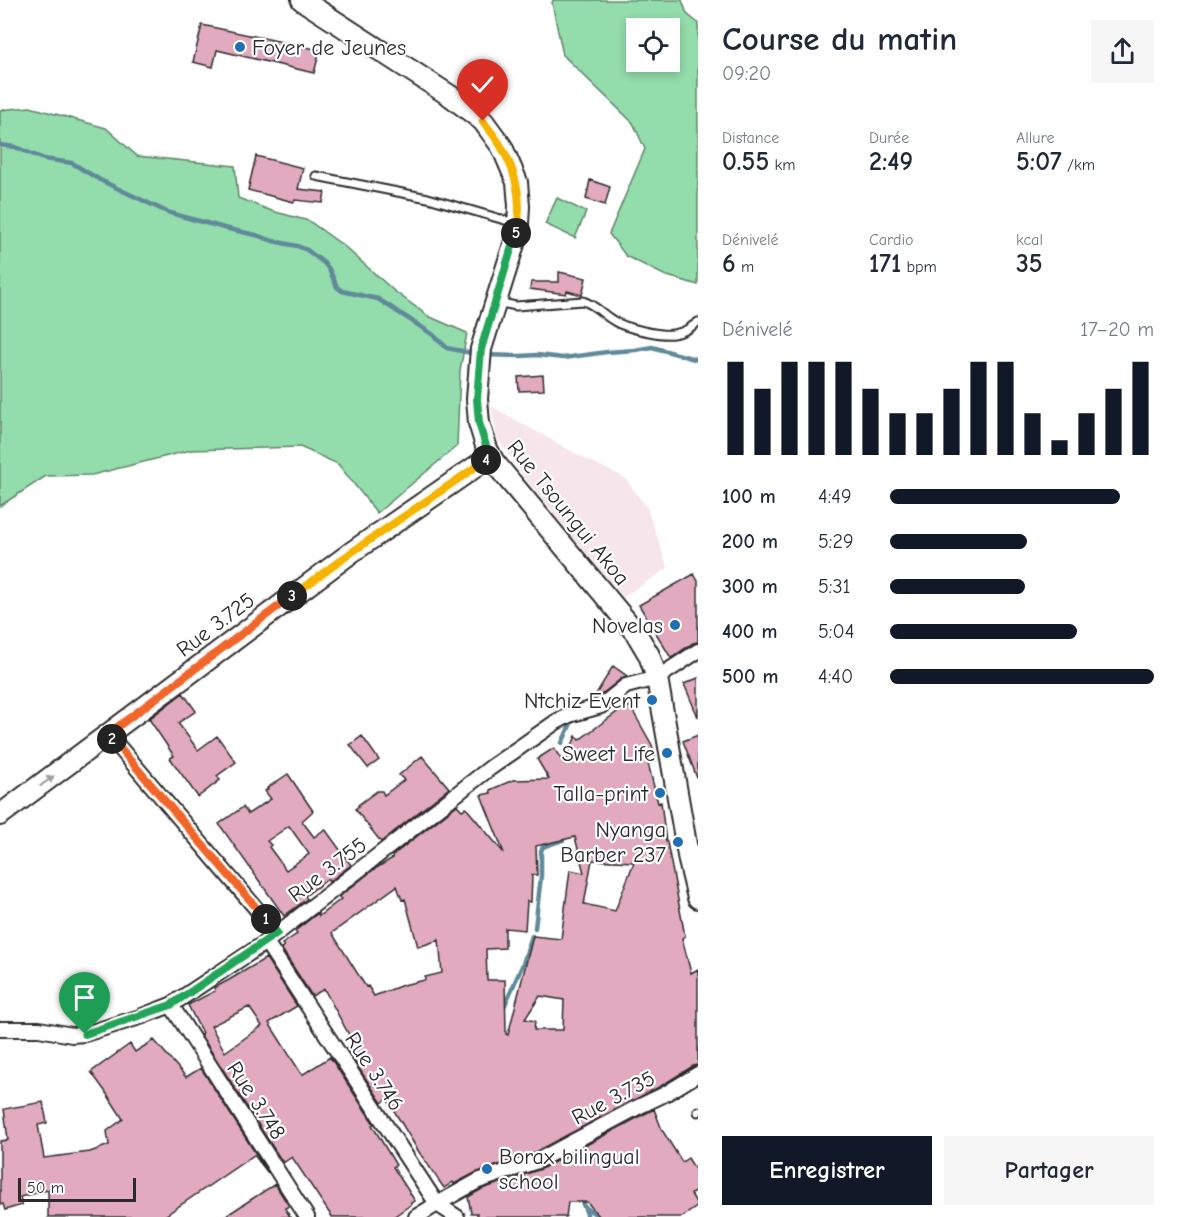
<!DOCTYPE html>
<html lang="fr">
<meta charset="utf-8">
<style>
:root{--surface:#fff;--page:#f6f6f7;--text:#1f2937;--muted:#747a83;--accent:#111827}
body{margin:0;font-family:"Comic Neue",sans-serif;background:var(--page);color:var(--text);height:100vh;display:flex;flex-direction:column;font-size:22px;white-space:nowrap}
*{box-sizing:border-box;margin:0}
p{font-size:20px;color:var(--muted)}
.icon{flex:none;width:33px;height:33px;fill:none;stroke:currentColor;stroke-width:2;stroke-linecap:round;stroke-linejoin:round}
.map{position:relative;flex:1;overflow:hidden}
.sheet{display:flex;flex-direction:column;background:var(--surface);width:480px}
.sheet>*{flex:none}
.controls{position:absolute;left:626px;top:18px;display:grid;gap:12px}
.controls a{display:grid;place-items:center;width:54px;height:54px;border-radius:0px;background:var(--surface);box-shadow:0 3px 9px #0003;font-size:30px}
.scale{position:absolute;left:18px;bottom:15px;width:118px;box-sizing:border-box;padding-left:6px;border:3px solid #2b2b2b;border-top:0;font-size:16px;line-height:21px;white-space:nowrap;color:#2b2b2b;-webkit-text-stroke:4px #fff;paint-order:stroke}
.pin{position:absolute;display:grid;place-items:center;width:51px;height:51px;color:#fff;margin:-62px -26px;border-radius:50% 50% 50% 0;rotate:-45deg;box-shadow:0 0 6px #0007}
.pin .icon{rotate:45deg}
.km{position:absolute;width:30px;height:30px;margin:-15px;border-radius:50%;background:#222;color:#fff;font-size:16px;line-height:30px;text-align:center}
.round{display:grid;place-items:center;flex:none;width:63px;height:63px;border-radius:0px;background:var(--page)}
.overview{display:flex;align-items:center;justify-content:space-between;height:102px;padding:0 24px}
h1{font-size:33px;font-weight:700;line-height:45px}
.stats{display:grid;grid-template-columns:repeat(3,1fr);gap:9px;height:102px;padding:6px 24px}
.stats div{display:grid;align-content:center}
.stats b{font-size:26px;font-weight:700}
.stats small{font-size:16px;font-weight:400}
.stats p{font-size:16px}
.chart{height:168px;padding:12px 24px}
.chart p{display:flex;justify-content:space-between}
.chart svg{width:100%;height:108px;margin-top:6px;stroke:var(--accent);stroke-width:6}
.button{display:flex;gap:12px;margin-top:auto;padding:12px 24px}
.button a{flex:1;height:69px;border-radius:0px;background:var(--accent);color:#fff;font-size:24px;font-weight:700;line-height:69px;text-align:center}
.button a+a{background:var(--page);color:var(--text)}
ul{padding:0 24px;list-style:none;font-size:20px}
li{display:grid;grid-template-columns:96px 72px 1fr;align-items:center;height:45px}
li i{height:15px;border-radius:8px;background:var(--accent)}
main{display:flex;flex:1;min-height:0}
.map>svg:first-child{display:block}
</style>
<main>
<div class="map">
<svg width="698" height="1217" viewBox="0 0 698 1217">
<rect width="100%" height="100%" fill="#fff"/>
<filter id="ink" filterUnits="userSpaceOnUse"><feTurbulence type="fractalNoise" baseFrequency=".0167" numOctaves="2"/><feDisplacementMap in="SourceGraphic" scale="12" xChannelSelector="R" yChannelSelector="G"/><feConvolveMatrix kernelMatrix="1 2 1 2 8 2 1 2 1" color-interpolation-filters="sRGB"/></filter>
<g filter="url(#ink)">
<path fill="#f6e6ec" d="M 491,406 L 580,456 L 625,478 L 647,508 L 668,568 L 623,597 L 526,480 L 497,438 Z"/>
<path fill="#93dcab" stroke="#5f846b" stroke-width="1.5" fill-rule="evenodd" d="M 553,0 L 682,0 L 687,14 L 698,23 L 698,285 L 664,275 L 626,256 L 609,234 L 645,149 L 633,123 L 563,55 L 552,3 ZM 669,28 L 669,62 L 636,62 L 636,28 Z
M 30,107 L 106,128 L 137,156 L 235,166 L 238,198 L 272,211 L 309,221 L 344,246 L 393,290 L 428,316 L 467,333 L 460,370 L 457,446 L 377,513 L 338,464 L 300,447 L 191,450 L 92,475 L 46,476 L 0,506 L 0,110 Z
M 557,198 L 586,212 L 575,238 L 545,224 Z"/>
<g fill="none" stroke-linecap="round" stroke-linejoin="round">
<path stroke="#60899a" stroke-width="4.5" d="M 0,145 L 15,147 L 44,159 L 72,163 L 100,180 L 167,212 L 224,228 L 256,235 L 273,241 L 297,246 L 307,250 L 324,263 L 329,269 L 337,287 L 342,291 L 378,299 L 432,334 L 447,348 L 476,354
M 485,355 L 520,356 L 537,355 L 563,358 L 607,352 L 635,350 L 652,347 L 698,360
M 562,743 L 572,721
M 535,928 L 541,876 L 541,851 L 543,847 L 563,840
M 503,1009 L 523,964 L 532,936
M 580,1197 L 587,1214 L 587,1217
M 585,1207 L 595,1214 L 602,1217"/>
</g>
<path fill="#e2aabe" stroke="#2b2b2b" stroke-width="1.5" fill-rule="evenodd" d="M 202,25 L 320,50 L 314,73 L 217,50 L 213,67 L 193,62 Z
M 256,156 L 303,168 L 298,189 L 325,192 L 323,203 L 295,200 L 294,202 L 248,190 Z
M 590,180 L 610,187 L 605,205 L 586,199 Z
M 559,272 L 586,278 L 582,295 L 567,291 L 566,294 L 530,289 L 531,282 L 559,282 Z
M 543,375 L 544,390 L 519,391 L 518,377 Z
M 694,574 L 698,581 L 698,642 L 693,643 L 671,658 L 639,605 Z
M 613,666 L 627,676 L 621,679 L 597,698 L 593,699 Z
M 698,678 L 698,717 L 684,684 Z
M 183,693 L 196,711 L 178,723 L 198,750 L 217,736 L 236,762 L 217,776 L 220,780 L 198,797 L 170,758 L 174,756 L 149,719 Z
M 630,706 L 652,745 L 656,761 L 648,763 L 658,803 L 661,802 L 666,842 L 667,842 L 685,936 L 682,938 L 691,973 L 698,969 L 698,1065 L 693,1066 L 661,1086 L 533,1153 L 475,1173 L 454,1184 L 453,1182 L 444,1188 L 419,1152 L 387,1099 L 382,1103 L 346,1049 L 354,1044 L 324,989 L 312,996 L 281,948 L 284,946 L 282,944 L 297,934 L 295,931 L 318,913 L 319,916 L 341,899 L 339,897 L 373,870 L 393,858 L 392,856 L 457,805 L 462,810 L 466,808 L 504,853 L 481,795 L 491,793 L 490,790 L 513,780 L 549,779 L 537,759 L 554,748 L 564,764 L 576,736 L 579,740 L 620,710 ZM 575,837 L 584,873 L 570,870 L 561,939 L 533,936 L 508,1035 L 506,1034 L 505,980 L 487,980 L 486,949 L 505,948 L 505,928 L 525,930 L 527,901 L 531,902 L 532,875 L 537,875 L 536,846 ZM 592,860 L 634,862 L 615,911 L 584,904 ZM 397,886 L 402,900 L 405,899 L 418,947 L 439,940 L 442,973 L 425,977 L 425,980 L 403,985 L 374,996 L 368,986 L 366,987 L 332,933 ZM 540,996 L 564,1000 L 563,1030 L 534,1030 L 535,1021 L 525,1019 Z
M 698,735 L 698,778 L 697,778 L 683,741 Z
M 362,736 L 379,760 L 368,768 L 350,745 Z
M 422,756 L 449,788 L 381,842 L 355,809 L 359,806 L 358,805 L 377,791 L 382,791 L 384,795 L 404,780 L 399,775 Z
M 288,774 L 313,811 L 302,821 L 314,837 L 325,829 L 351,865 L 329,882 L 328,879 L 305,896 L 307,899 L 284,916 L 219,824 L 243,807 L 248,814 L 271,799 L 265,791 L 268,789 L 267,788 ZM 289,826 L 309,854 L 286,870 L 269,847 L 271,845 L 267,841 Z
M 266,958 L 297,1006 L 269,1023 L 302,1075 L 330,1057 L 374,1124 L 372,1125 L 396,1165 L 393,1167 L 415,1201 L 411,1203 L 412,1204 L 393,1217 L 332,1217 L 292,1157 L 283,1163 L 200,1034 L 202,1033 L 188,1005 L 215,991 L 214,988 L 229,980 ZM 249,1007 L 262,1026 L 225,1052 L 211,1026 Z
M 154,1040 L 186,1077 L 201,1068 L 268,1173 L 254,1155 L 163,1217 L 48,1217 L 48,1190 L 20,1197 L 22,1205 L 5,1210 L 3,1204 L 0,1205 L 0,1141 L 8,1140 L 4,1109 L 43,1102 L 47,1123 L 38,1125 L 44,1158 L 90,1152 L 109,1145 L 107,1131 L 123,1119 L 105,1091 L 91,1072 L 130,1044 L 135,1052 Z
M 654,1109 L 662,1130 L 682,1162 L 688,1158 L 698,1174 L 698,1190 L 691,1194 L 698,1206 L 682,1217 L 600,1217 L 587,1202 L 568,1202 L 566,1217 L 477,1217 L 477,1213 L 471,1213 L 468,1197 L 482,1189 L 541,1169 Z
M 275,1184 L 289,1206 L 285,1208 L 290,1217 L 224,1217 Z"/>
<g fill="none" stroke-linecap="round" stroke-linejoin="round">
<g stroke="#2b2b2b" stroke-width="11">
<path id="lane" d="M 316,176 L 428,198 L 515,223
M 497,302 L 516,306 L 583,301 C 596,305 603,315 614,321 C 625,328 661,336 673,334 C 683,333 690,328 698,322
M 698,1111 L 698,1112"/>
</g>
<g stroke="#2b2b2b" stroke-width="18">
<path id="street" d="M 108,734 L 277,933
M 266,942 L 437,1204 L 457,1217
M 171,1005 L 307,1217
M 0,1029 L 39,1029 L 72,1035 L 85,1034 L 140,1017 L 171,1005 L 266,942 L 363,867 L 490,768 L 556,722 L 569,715 L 601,706 L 626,686 L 657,678 L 698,651
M 416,1217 L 437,1204 L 478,1181 L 537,1161 L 636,1108 L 665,1094 L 698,1074"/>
</g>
<g stroke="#2b2b2b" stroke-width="24">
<path id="secondary" d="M 302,0 L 452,97 L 483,121 L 502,147 L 517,182 L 519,206 L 518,224 L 515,241 L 481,349 L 477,399 L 479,423 L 487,449 L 494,462 L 636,633 L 649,655 L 657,678 L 689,861 L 698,898
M 0,815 L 352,552 L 491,456"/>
</g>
<use href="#lane" stroke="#fff" stroke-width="7"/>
<use href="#street" stroke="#fff" stroke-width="14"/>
<use href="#secondary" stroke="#fff" stroke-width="20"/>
</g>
<defs><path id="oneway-solid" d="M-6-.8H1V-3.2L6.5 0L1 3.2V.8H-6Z" transform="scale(1.5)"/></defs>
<use fill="#a0a0a0" href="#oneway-solid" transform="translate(47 781) rotate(-37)"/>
</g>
<g fill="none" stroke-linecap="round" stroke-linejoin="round" filter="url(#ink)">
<g stroke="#fff" stroke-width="12">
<path id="split-1" d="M 85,1034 L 171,1005 L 277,933 L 266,919"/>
</g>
<g stroke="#fff" stroke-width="12">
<path id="split-2" d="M 112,739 L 266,919"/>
</g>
<g stroke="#fff" stroke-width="12">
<path id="split-3" d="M 112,739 L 108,734 L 292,596"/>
</g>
<g stroke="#fff" stroke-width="12">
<path id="split-4" d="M 292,596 L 352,552 L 486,460"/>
</g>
<g stroke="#fff" stroke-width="12">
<path id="split-5" d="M 486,460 L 491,456 L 487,449 L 479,423 L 477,399 L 481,349 L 516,233"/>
</g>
<g stroke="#fff" stroke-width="12">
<path id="split-6" d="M 483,121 C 489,130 497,138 502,148 C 517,174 523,204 516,233"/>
</g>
<use href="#split-1" stroke="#22a559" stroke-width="8"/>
<use href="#split-2" stroke="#f0652b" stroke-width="8"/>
<use href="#split-3" stroke="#f0652b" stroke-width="8"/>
<use href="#split-4" stroke="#f5b400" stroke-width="8"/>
<use href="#split-5" stroke="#22a559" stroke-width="8"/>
<use href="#split-6" stroke="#f5b400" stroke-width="8"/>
</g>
<g fill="#1f6fb2" stroke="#fff" stroke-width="2">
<circle cx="240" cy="47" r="6"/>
<circle cx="675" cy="625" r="6"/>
<circle cx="652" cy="700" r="6"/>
<circle cx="667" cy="753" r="6"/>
<circle cx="660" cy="793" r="6"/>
<circle cx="678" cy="842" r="6"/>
<circle cx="487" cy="1169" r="6"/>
</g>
<g text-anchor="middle" stroke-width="4.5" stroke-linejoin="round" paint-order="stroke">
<g font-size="22" fill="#2b2b2b" stroke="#fff" text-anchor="end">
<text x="252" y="55" text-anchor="start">Foyer de Jeunes</text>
<text x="663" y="633">Novelas</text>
<text x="640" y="708">Ntchiz Event</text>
<text x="655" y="761">Sweet Life</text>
<text x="648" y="801">Talla-print</text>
<text x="666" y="837">Nyanga<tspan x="666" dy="25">Barber 237</tspan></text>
<text x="499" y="1164" text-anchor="start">Borax bilingual<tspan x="499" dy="25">school</tspan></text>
</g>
<g font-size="22" fill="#2b2b2b" stroke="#fff">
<text transform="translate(569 512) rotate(51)" y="8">Rue Tsoungui Akoa</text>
<text transform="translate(215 624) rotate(-37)" y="8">Rue 3.725</text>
<text transform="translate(327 869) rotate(-37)" y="8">Rue 3.755</text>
<text transform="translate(375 1071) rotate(57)" y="8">Rue 3.746</text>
<text transform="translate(613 1097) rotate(-28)" y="8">Rue 3.735</text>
<text transform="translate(257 1100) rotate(57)" y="8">Rue 3.748</text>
</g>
</g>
</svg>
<div class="controls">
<a><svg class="icon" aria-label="locate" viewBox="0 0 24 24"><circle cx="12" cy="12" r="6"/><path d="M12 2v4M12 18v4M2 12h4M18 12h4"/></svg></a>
</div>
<div class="scale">50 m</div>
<div class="pin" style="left:85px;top:1034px;background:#1e9e55"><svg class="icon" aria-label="arrive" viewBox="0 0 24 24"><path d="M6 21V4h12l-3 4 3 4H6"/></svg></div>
<div class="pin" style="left:483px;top:121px;background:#d93025"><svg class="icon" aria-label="check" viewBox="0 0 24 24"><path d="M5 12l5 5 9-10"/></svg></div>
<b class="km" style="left:266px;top:919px">1</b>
<b class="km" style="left:112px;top:739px">2</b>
<b class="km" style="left:292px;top:596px">3</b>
<b class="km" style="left:486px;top:460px">4</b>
<b class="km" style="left:516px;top:233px">5</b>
</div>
<section class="sheet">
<div class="overview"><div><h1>Course du matin</h1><p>09:20</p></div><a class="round"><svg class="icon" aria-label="share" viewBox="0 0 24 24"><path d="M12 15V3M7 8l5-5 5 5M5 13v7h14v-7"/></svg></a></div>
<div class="stats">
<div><p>Distance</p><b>0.55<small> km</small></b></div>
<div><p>Durée</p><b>2:49</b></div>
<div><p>Allure</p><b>5:07<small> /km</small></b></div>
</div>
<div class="stats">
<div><p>Dénivelé</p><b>6<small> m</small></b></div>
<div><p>Cardio</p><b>171<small> bpm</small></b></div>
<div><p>kcal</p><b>35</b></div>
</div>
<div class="chart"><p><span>Dénivelé</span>17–20 m</p>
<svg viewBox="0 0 160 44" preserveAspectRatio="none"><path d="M5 44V6M15 44V17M25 44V6M35 44V6M45 44V6M55 44V17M65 44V27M75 44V27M85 44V17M95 44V6M105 44V6M115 44V27M125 44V38M135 44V27M145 44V17M155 44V6"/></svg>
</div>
<ul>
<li><b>100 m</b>4:49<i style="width:87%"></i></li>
<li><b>200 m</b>5:29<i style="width:52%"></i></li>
<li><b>300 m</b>5:31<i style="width:51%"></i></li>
<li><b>400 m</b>5:04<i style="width:71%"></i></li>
<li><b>500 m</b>4:40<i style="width:100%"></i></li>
</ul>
<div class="button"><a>Enregistrer</a><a>Partager</a></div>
</section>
</main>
